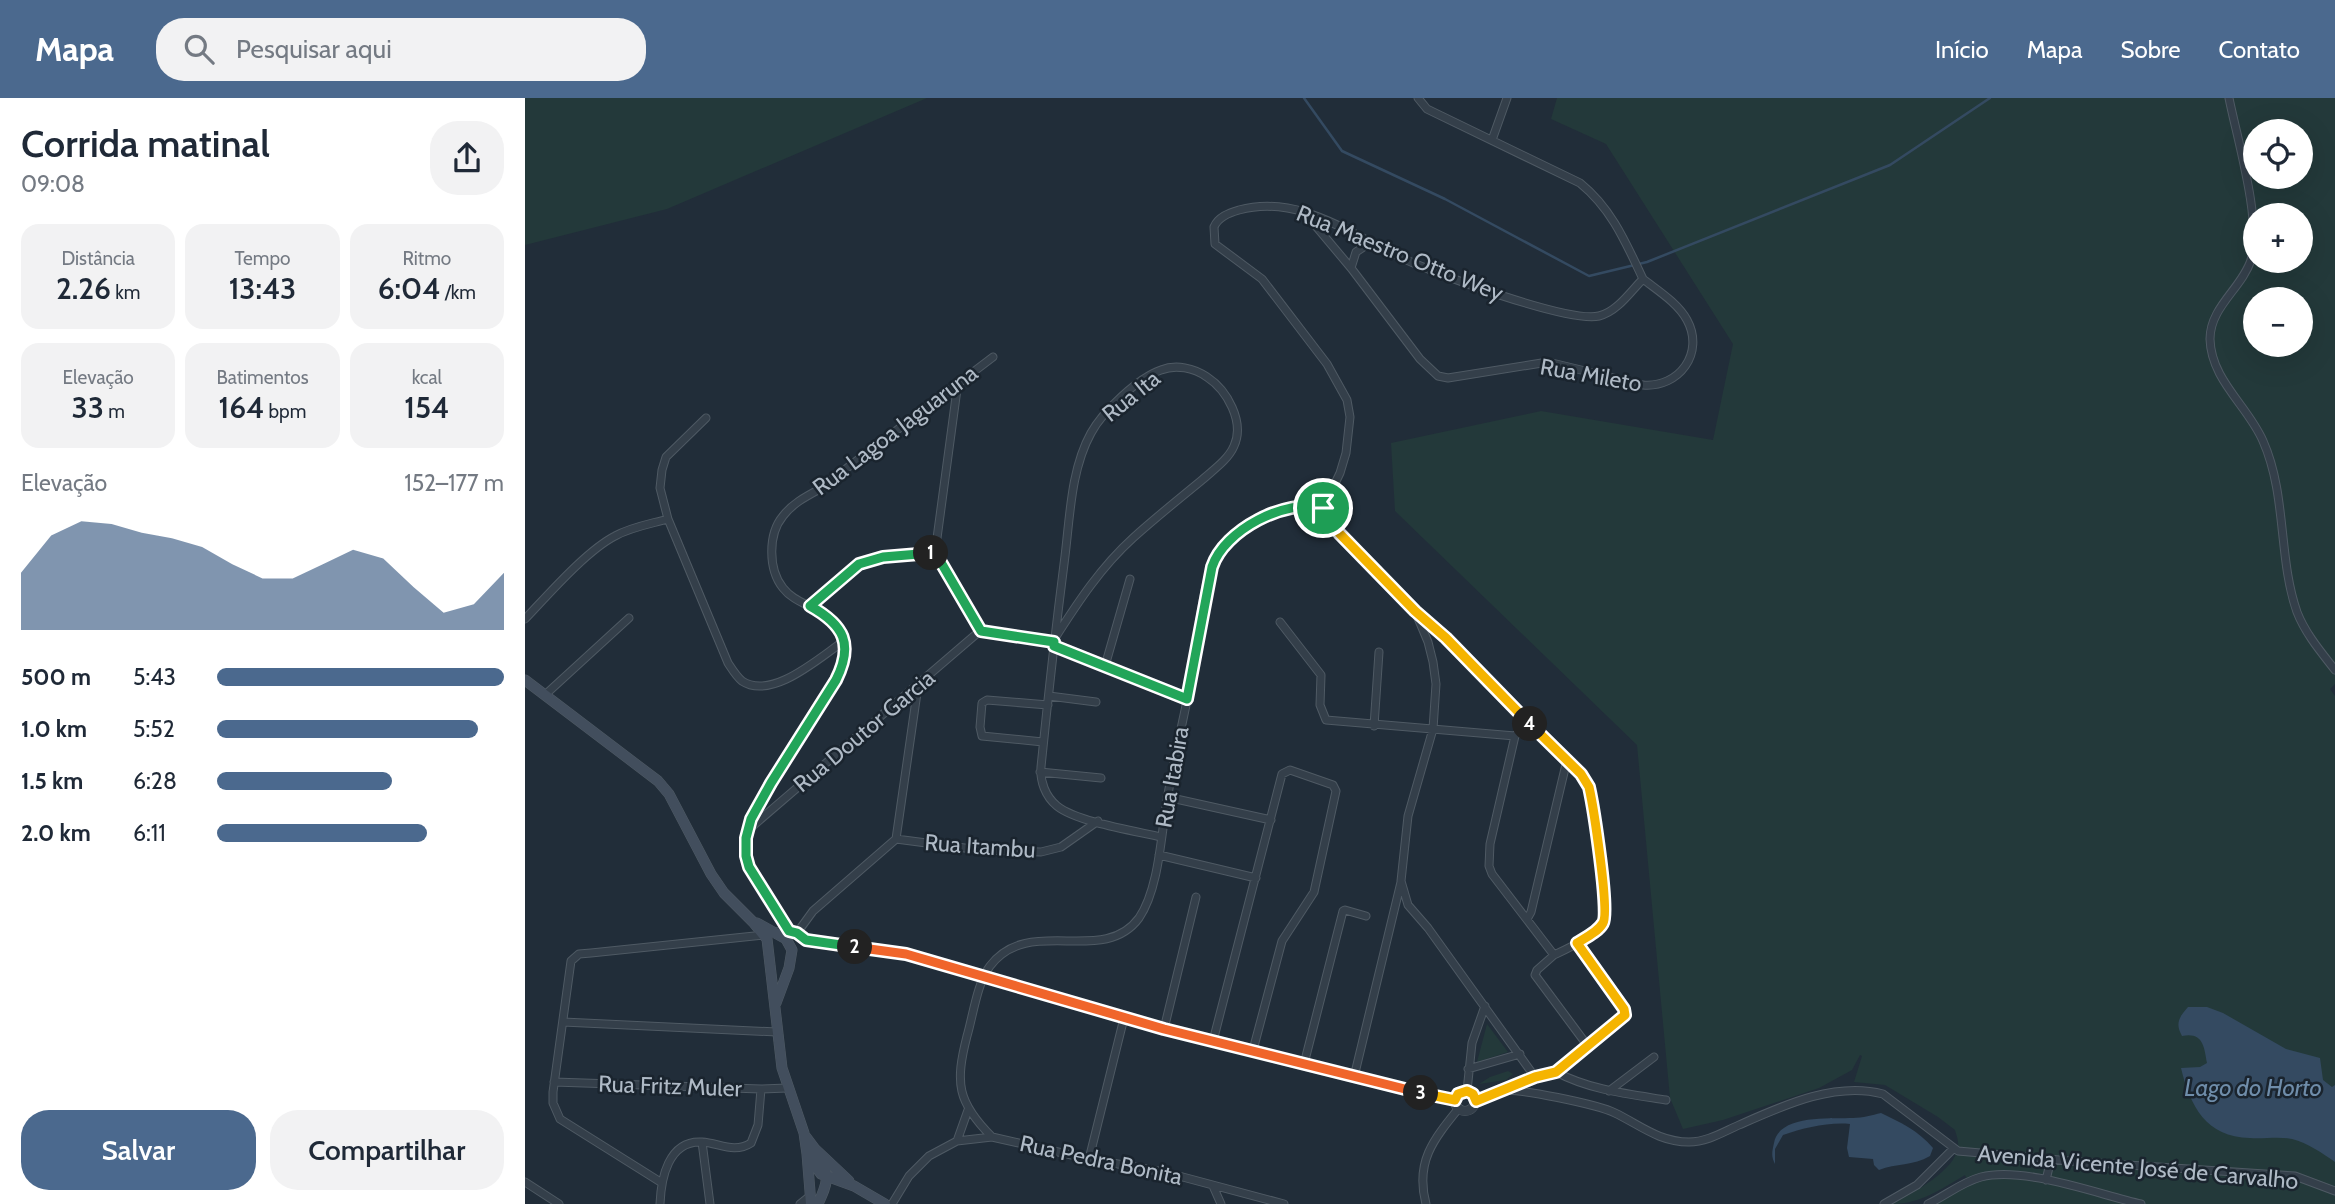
<!DOCTYPE html>
<html lang="pt">
<meta charset="utf-8">
<style>
:root{--surface:#fff;--page:#f2f2f3;--text:#1f2937;--muted:#747a83;--accent:#4b698e}
body{margin:0;font-family:Cabin,sans-serif;background:var(--page);color:var(--text);height:100vh;display:flex;flex-direction:column;font-size:26px;white-space:nowrap}
*{box-sizing:border-box;margin:0}
p{font-size:23px;color:var(--muted)}
.icon{flex:none;width:38px;height:38px;fill:none;stroke:currentColor;stroke-width:2;stroke-linecap:round;stroke-linejoin:round}
.map{position:relative;flex:1;overflow:hidden}
.panel{display:flex;flex-direction:column;background:var(--surface);width:525px}
.panel>*{flex:none}
.tools{position:absolute;left:1718px;top:21px;display:grid;gap:14px}
.tools a{display:grid;place-items:center;width:70px;height:70px;border-radius:50%;background:var(--surface);box-shadow:0 7px 28px #0002;font-size:35px}
.pin{position:absolute;display:grid;place-items:center;width:60px;height:60px;color:#fff;margin:-30px;border:4px solid #fff;border-radius:50%;box-shadow:0 2px 7px #0007}
.km{position:absolute;width:35px;height:35px;margin:-18px;border-radius:50%;background:#222;color:#fff;font-size:19px;line-height:35px;text-align:center}
.round{display:grid;place-items:center;flex:none;width:74px;height:74px;border-radius:28px;background:var(--page)}
.headline{display:flex;align-items:center;justify-content:space-between;height:119px;padding:0 21px}
h1{font-size:38px;font-weight:600;line-height:52px}
.metrics{display:grid;grid-template-columns:repeat(3,1fr);gap:10px;height:119px;padding:7px 21px}
.metrics div{display:grid;align-content:center;border-radius:18px;background:var(--page);text-align:center}
.metrics b{font-size:30px;font-weight:600}
.metrics small{font-size:19px;font-weight:400}
.metrics p{font-size:19px}
.chart{height:196px;padding:14px 21px}
.chart p{display:flex;justify-content:space-between}
.chart svg{width:100%;height:126px;margin-top:7px;fill:var(--accent);opacity:.7}
.primary-button{display:flex;gap:14px;margin-top:auto;padding:14px 21px}
.primary-button a{flex:1;height:80px;border-radius:28px;background:var(--accent);color:#fff;font-size:28px;font-weight:600;line-height:80px;text-align:center}
.primary-button a+a{background:var(--page);color:var(--text)}
ul{padding:0 21px;list-style:none;font-size:23px}
li{display:grid;grid-template-columns:112px 84px 1fr;align-items:center;height:52px}
li i{height:18px;border-radius:9px;background:var(--accent)}
header{display:flex;align-items:center;gap:42px;box-sizing:border-box;height:98px;padding:0 35px;background:var(--accent);color:#fff}
header strong{font-size:33px}
nav{display:flex;gap:38px;margin-inline-start:auto;font-size:24px}
.search{width:490px;height:63px;background:var(--page);display:flex;align-items:center;gap:18px;box-sizing:border-box;padding:0 24px;border-radius:28px;color:var(--muted);font-size:26px}
main{display:flex;flex:1;min-height:0}
.map>svg:first-child{display:block}
</style>
<header>
<strong>Mapa</strong>
<div class="search"><svg class="icon" aria-label="search" viewBox="0 0 24 24"><circle cx="10" cy="10" r="6"/><path d="M15 15l6 6"/></svg>Pesquisar aqui</div>
<nav><a>Início</a><a>Mapa</a><a>Sobre</a><a>Contato</a></nav>
</header>
<main>
<section class="panel">
<div class="headline"><div><h1>Corrida matinal</h1><p>09:08</p></div><a class="round"><svg class="icon" aria-label="share" viewBox="0 0 24 24"><path d="M12 15V3M7 8l5-5 5 5M5 13v7h14v-7"/></svg></a></div>
<div class="metrics">
<div><p>Distância</p><b>2.26<small> km</small></b></div>
<div><p>Tempo</p><b>13:43</b></div>
<div><p>Ritmo</p><b>6:04<small> /km</small></b></div>
</div>
<div class="metrics">
<div><p>Elevação</p><b>33<small> m</small></b></div>
<div><p>Batimentos</p><b>164<small> bpm</small></b></div>
<div><p>kcal</p><b>154</b></div>
</div>
<div class="chart"><p><span>Elevação</span>152–177 m</p>
<svg viewBox="0 0 160 44" preserveAspectRatio="none"><path d="M0 44V24L10 11L20 6L30 7L40 10L50 12L60 15L70 21L80 26L90 26L100 21L110 16L120 19L130 29L140 38L150 35L160 24V44z"/></svg>
</div>
<ul>
<li><b>500 m</b>5:43<i style="width:100%"></i></li>
<li><b>1.0 km</b>5:52<i style="width:91%"></i></li>
<li><b>1.5 km</b>6:28<i style="width:61%"></i></li>
<li><b>2.0 km</b>6:11<i style="width:73%"></i></li>
</ul>
<div class="primary-button"><a>Salvar</a><a>Compartilhar</a></div>
</section>
<div class="map">
<svg width="1810" height="1106" viewBox="0 0 1810 1106">
<rect width="100%" height="100%" fill="#212d39"/>
<path fill="#23393a" fill-rule="evenodd" d="M 0,0 L 402,0 L 142,111 L 0,147 Z
M 1032,0 L 1810,0 L 1810,586 L 1805,591 L 1810,598 L 1810,1106 L 1404,1106 L 1444,1086 L 1440,1077 C 1418,1090 1395,1106 1368,1106 C 1387,1095 1432,1072 1433,1048 C 1434,1043 1431,1036 1430,1032 L 1413,1019 L 1360,987 L 1329,984 L 1337,958 L 1335,957 L 1327,972 L 1294,990 L 1198,1022 L 1158,1031 L 1145,1000 L 1112,647 L 870,413 L 866,345 L 1016,313 L 1188,342 L 1208,246 L 1081,46 L 1026,21 ZM 1731,33 L 1776,33 L 1776,79 L 1731,79 ZM 1731,117 L 1776,117 L 1776,163 L 1731,163 ZM 1731,201 L 1776,201 L 1776,247 L 1731,247 Z
M 962,926 L 983,954 L 952,964 Z
M 983,973 L 988,976 L 981,982 L 954,986 L 965,979 Z"/>
<path fill="#344a61" d="M 1663,909 L 1682,909 L 1698,915 L 1761,951 L 1795,960 L 1798,982 L 1807,989 L 1810,987 L 1810,1064 C 1797,1055 1783,1045 1767,1041 C 1753,1038 1740,1041 1725,1040 C 1681,1039 1665,1008 1656,970 L 1675,969 L 1682,965 C 1679,948 1678,934 1657,938 C 1650,926 1654,919 1663,909 Z
M 1356,1015 C 1375,1024 1394,1033 1408,1050 L 1405,1058 C 1388,1068 1371,1065 1354,1072 L 1349,1067 L 1348,1061 L 1324,1059 L 1322,1050 L 1325,1026 C 1303,1024 1279,1030 1258,1037 L 1250,1051 L 1250,1066 C 1246,1058 1247,1054 1249,1045 C 1254,1016 1306,1021 1328,1020 C 1338,1020 1347,1017 1356,1015 Z"/>
<g fill="none" stroke-linecap="round" stroke-linejoin="round">
<path stroke="#344a61" stroke-width="2.5" d="M 779,0 L 817,53 L 920,101 L 1064,178 L 1122,164 L 1365,67 L 1465,0"/>
<g stroke="#4f5a64" stroke-width="9">
<path id="minor" d="M 1704,0 C 1712,40 1737,124 1726,162 C 1717,190 1685,209 1685,241 C 1686,282 1723,308 1738,343 C 1762,397 1753,460 1772,514 C 1780,535 1796,554 1810,572
M 967,42 L 982,0
M 779,114 L 826,170 L 895,261 L 913,278 L 923,280 L 1023,264 L 1118,287 C 1154,290 1180,255 1162,222 C 1153,205 1132,192 1118,181
M 826,170 L 831,154 L 846,144
M 181,320 L 141,359 L 137,372 L 135,390 L 143,421 L 203,565 C 207,571 211,578 217,583 C 247,603 295,559 319,543
M 798,410 L 815,375 L 821,355 L 825,319 L 822,302 L 802,266 L 737,181 L 690,146 L 689,129 C 693,119 704,115 714,112 C 774,96 823,135 875,159 C 908,175 1043,225 1074,218 C 1092,214 1106,193 1118,181 C 1101,145 1087,111 1055,85 L 902,11 L 893,0
M 798,410 L 814,434 L 890,513 L 903,544 L 908,564 L 911,586 L 908,631 L 883,718 L 876,783 L 883,807 L 903,830 L 1010,979
M 410,455 L 433,284
M 285,508 L 334,466 L 358,459 L 403,454 L 410,455 L 414,461 L 456,532
M 890,513 L 921,540 L 1042,662 L 1056,676 L 1064,689 C 1069,708 1085,811 1079,824 C 1073,836 1042,851 1029,857 L 967,776 L 964,768 L 965,746 L 990,638 L 1003,624
M 0,521 C 23,497 61,453 90,438 C 106,429 125,426 143,421
M 755,524 L 796,577 L 795,607 L 801,622 L 990,638
M 456,532 L 529,544
M 530,540 C 553,504 576,469 608,440 C 630,420 654,401 677,382 C 688,372 703,362 709,348 C 720,324 702,292 682,279 C 669,270 651,266 636,272 C 613,280 578,313 566,335 C 546,371 545,418 540,458 C 531,528 523,599 516,669 C 515,683 520,698 532,708 C 552,724 610,733 636,739
M 529,548 L 662,601
M 580,568 L 605,481
M 21,596 L 104,520
M 524,598 L 571,604
M 849,628 L 854,554
M 518,644 L 457,638 L 455,629 L 457,605 L 462,602 L 523,607
M 515,674 L 576,680
M 642,699 L 746,722
M 223,732 L 456,532
M 371,741 L 455,752 L 516,754 L 536,749 L 573,723
M 634,757 L 731,780
M 1002,821 L 1006,814 L 1042,662
M 264,833 L 224,769 L 221,758 L 221,740 L 226,721 L 246,685 L 311,582 C 328,547 319,525 284,508 C 274,503 265,499 258,490 C 243,471 243,436 258,418 C 267,406 280,399 293,392 L 468,259
M 272,835 L 288,813 L 371,741 L 393,588
M 1029,857 L 1012,872 L 1010,877 L 1062,947
M 38,924 L 252,934
M 639,931 L 671,799
M 688,943 L 757,676 L 765,672 L 808,687 L 811,693 L 789,794 L 757,843 L 728,952
M 779,966 L 818,813 L 820,812 L 841,818
M 943,971 L 995,956
M 1031,974 C 1065,992 1103,996 1141,1002
M 829,979 L 876,784
M 29,984 L 236,991 L 262,990
M 978,992 L 1010,979 L 1031,974 L 1100,917 L 1099,911 L 1052,845
M 942,993 L 947,945 L 960,908
M 1084,993 L 1129,959
M 951,1003 C 959,1000 967,995 976,993 C 991,989 1074,1007 1090,1015 C 1115,1027 1134,1044 1164,1044 C 1182,1044 1198,1034 1214,1027 C 1257,1008 1310,983 1358,996 L 1433,1053 L 1557,1064 L 1770,1078 L 1810,1093
M 467,1039 C 432,1004 430,985 442,938 C 448,918 452,885 465,868 C 504,816 578,869 614,820 C 634,791 636,737 642,702 C 649,660 659,619 667,578 C 673,541 676,498 688,463 C 705,430 761,400 798,410
M 432,1043 L 443,1012
M 177,1044 L 185,1106
M 564,1061 L 599,920
M 1521,1082 L 1526,1061
M 0,1084 L 34,1106
M 137,1085 L 35,1021 L 28,1005 L 28,994 L 46,863 L 54,856 L 66,855 L 239,837
M 688,1088 L 696,1106
M 135,1106 C 136,1081 143,1042 177,1044 C 194,1045 209,1056 226,1045 L 233,1027 L 236,991
M 275,1106 L 285,1098
M 367,1106 L 384,1078 L 404,1058 L 432,1043 L 467,1039 L 564,1061 L 639,1074 L 759,1106
M 901,1106 C 890,1064 908,1042 934,1010
M 1359,1106 L 1392,1087 L 1428,1051
M 1403,1106 C 1420,1098 1437,1084 1456,1079 C 1499,1068 1572,1096 1616,1106"/>
</g>
<g stroke="#4f5a64" stroke-width="10">
<path id="tertiary" d="M 247,835 C 261,833 271,832 281,842
M 281,842 L 381,856 L 639,931 L 895,995 L 930,1002
M930 1003a10 10 0 1 1 20 0a10 10 0 1 1-20 0Z"/>
</g>
<g stroke="#4f5a64" stroke-width="11">
<path id="secondary" d="M 0,582 L 133,683 L 144,696 L 186,776 L 199,795 L 228,824 L 242,841 L 257,970 L 279,1035 L 282,1056 L 296,1076 L 329,1088 L 360,1106
M 232,825 L 261,841 L 267,852 L 264,870 L 251,905
M 281,1039 L 290,1051 L 324,1083
M 282,1056 L 286,1106
M 293,1106 C 303,1084 305,1079 293,1057"/>
</g>
<use href="#minor" stroke="#343f4a" stroke-width="7"/>
<use href="#tertiary" stroke="#343f4a" stroke-width="9"/>
<use href="#secondary" stroke="#424e5d" stroke-width="10"/>
</g>
<g fill="none" stroke-linecap="round" stroke-linejoin="round">
<g stroke="#fff" stroke-width="14">
<path id="split-1" d="M 406,455 L 410,456 L 414,461 L 456,533 L 529,544 L 529,548 L 662,601 L 687,469 C 699,432 761,400 798,410"/>
</g>
<g stroke="#fff" stroke-width="14">
<path id="split-2" d="M 330,849 L 281,842 L 272,835 L 264,833 L 224,769 L 221,758 L 221,740 L 226,721 L 246,685 L 311,582 C 329,546 319,527 285,508 L 334,466 L 358,459 L 406,455"/>
</g>
<g stroke="#fff" stroke-width="14">
<path id="split-3" d="M 330,849 L 381,856 L 639,931 L 896,995"/>
</g>
<g stroke="#fff" stroke-width="14">
<path id="split-4" d="M 896,995 L 930,1002 L 933,996 L 942,993 L 948,996 L 951,1003 L 1010,979 L 1031,974 L 1100,917 L 1099,911 L 1052,845 C 1060,840 1073,834 1078,825 C 1085,814 1068,707 1064,689 L 1056,676 L 1005,626"/>
</g>
<g stroke="#fff" stroke-width="14">
<path id="split-5" d="M 798,410 L 814,435 L 890,513 L 921,540 L 1005,626"/>
</g>
<use href="#split-1" stroke="#22a559" stroke-width="9"/>
<use href="#split-2" stroke="#22a559" stroke-width="9"/>
<use href="#split-3" stroke="#f0652b" stroke-width="9"/>
<use href="#split-4" stroke="#f5b400" stroke-width="9"/>
<use href="#split-5" stroke="#f5b400" stroke-width="9"/>
</g>
<g text-anchor="middle" stroke-width="5" stroke-linejoin="round" paint-order="stroke">
<g font-size="23" fill="#afbac6" stroke="#1a242e">
<text transform="translate(875 155) rotate(22)" y="8">Rua Maestro Otto Wey</text>
<text transform="translate(1066 277) rotate(10)" y="8">Rua Mileto</text>
<text transform="translate(606 298) rotate(-39)" y="8">Rua Ita</text>
<text transform="translate(370 332) rotate(-37)" y="8">Rua Lagoa Jaguaruna</text>
<text transform="translate(339 633) rotate(-40)" y="8">Rua Doutor Garcia</text>
<text transform="translate(647 679) rotate(-80)" y="8">Rua Itabira</text>
<text transform="translate(455 748) rotate(4)" y="8">Rua Itambu</text>
<text transform="translate(145 988) rotate(2)" y="8">Rua Fritz Muler</text>
<text transform="translate(576 1062) rotate(12)" y="8">Rua Pedra Bonita</text>
<text transform="translate(1613 1069) rotate(5)" y="8">Avenida Vicente José de Carvalho</text>
</g>
<g font-size="24" font-style="italic" fill="#6f8daa" stroke="#1a242e">
<text x="1728" y="998">Lago do Horto</text>
</g>
</g>
</svg>
<div class="tools">
<a><svg class="icon" aria-label="locate" viewBox="0 0 24 24"><circle cx="12" cy="12" r="6"/><path d="M12 2v4M12 18v4M2 12h4M18 12h4"/></svg></a>
<a>+</a>
<a>−</a>
</div>
<div class="pin" style="left:798px;top:410px;background:#1e9e55"><svg class="icon" aria-label="arrive" viewBox="0 0 24 24"><path d="M6 21V4h12l-3 4 3 4H6"/></svg></div>
<b class="km" style="left:406px;top:455px">1</b>
<b class="km" style="left:330px;top:849px">2</b>
<b class="km" style="left:896px;top:995px">3</b>
<b class="km" style="left:1005px;top:626px">4</b>
</div>
</main>
